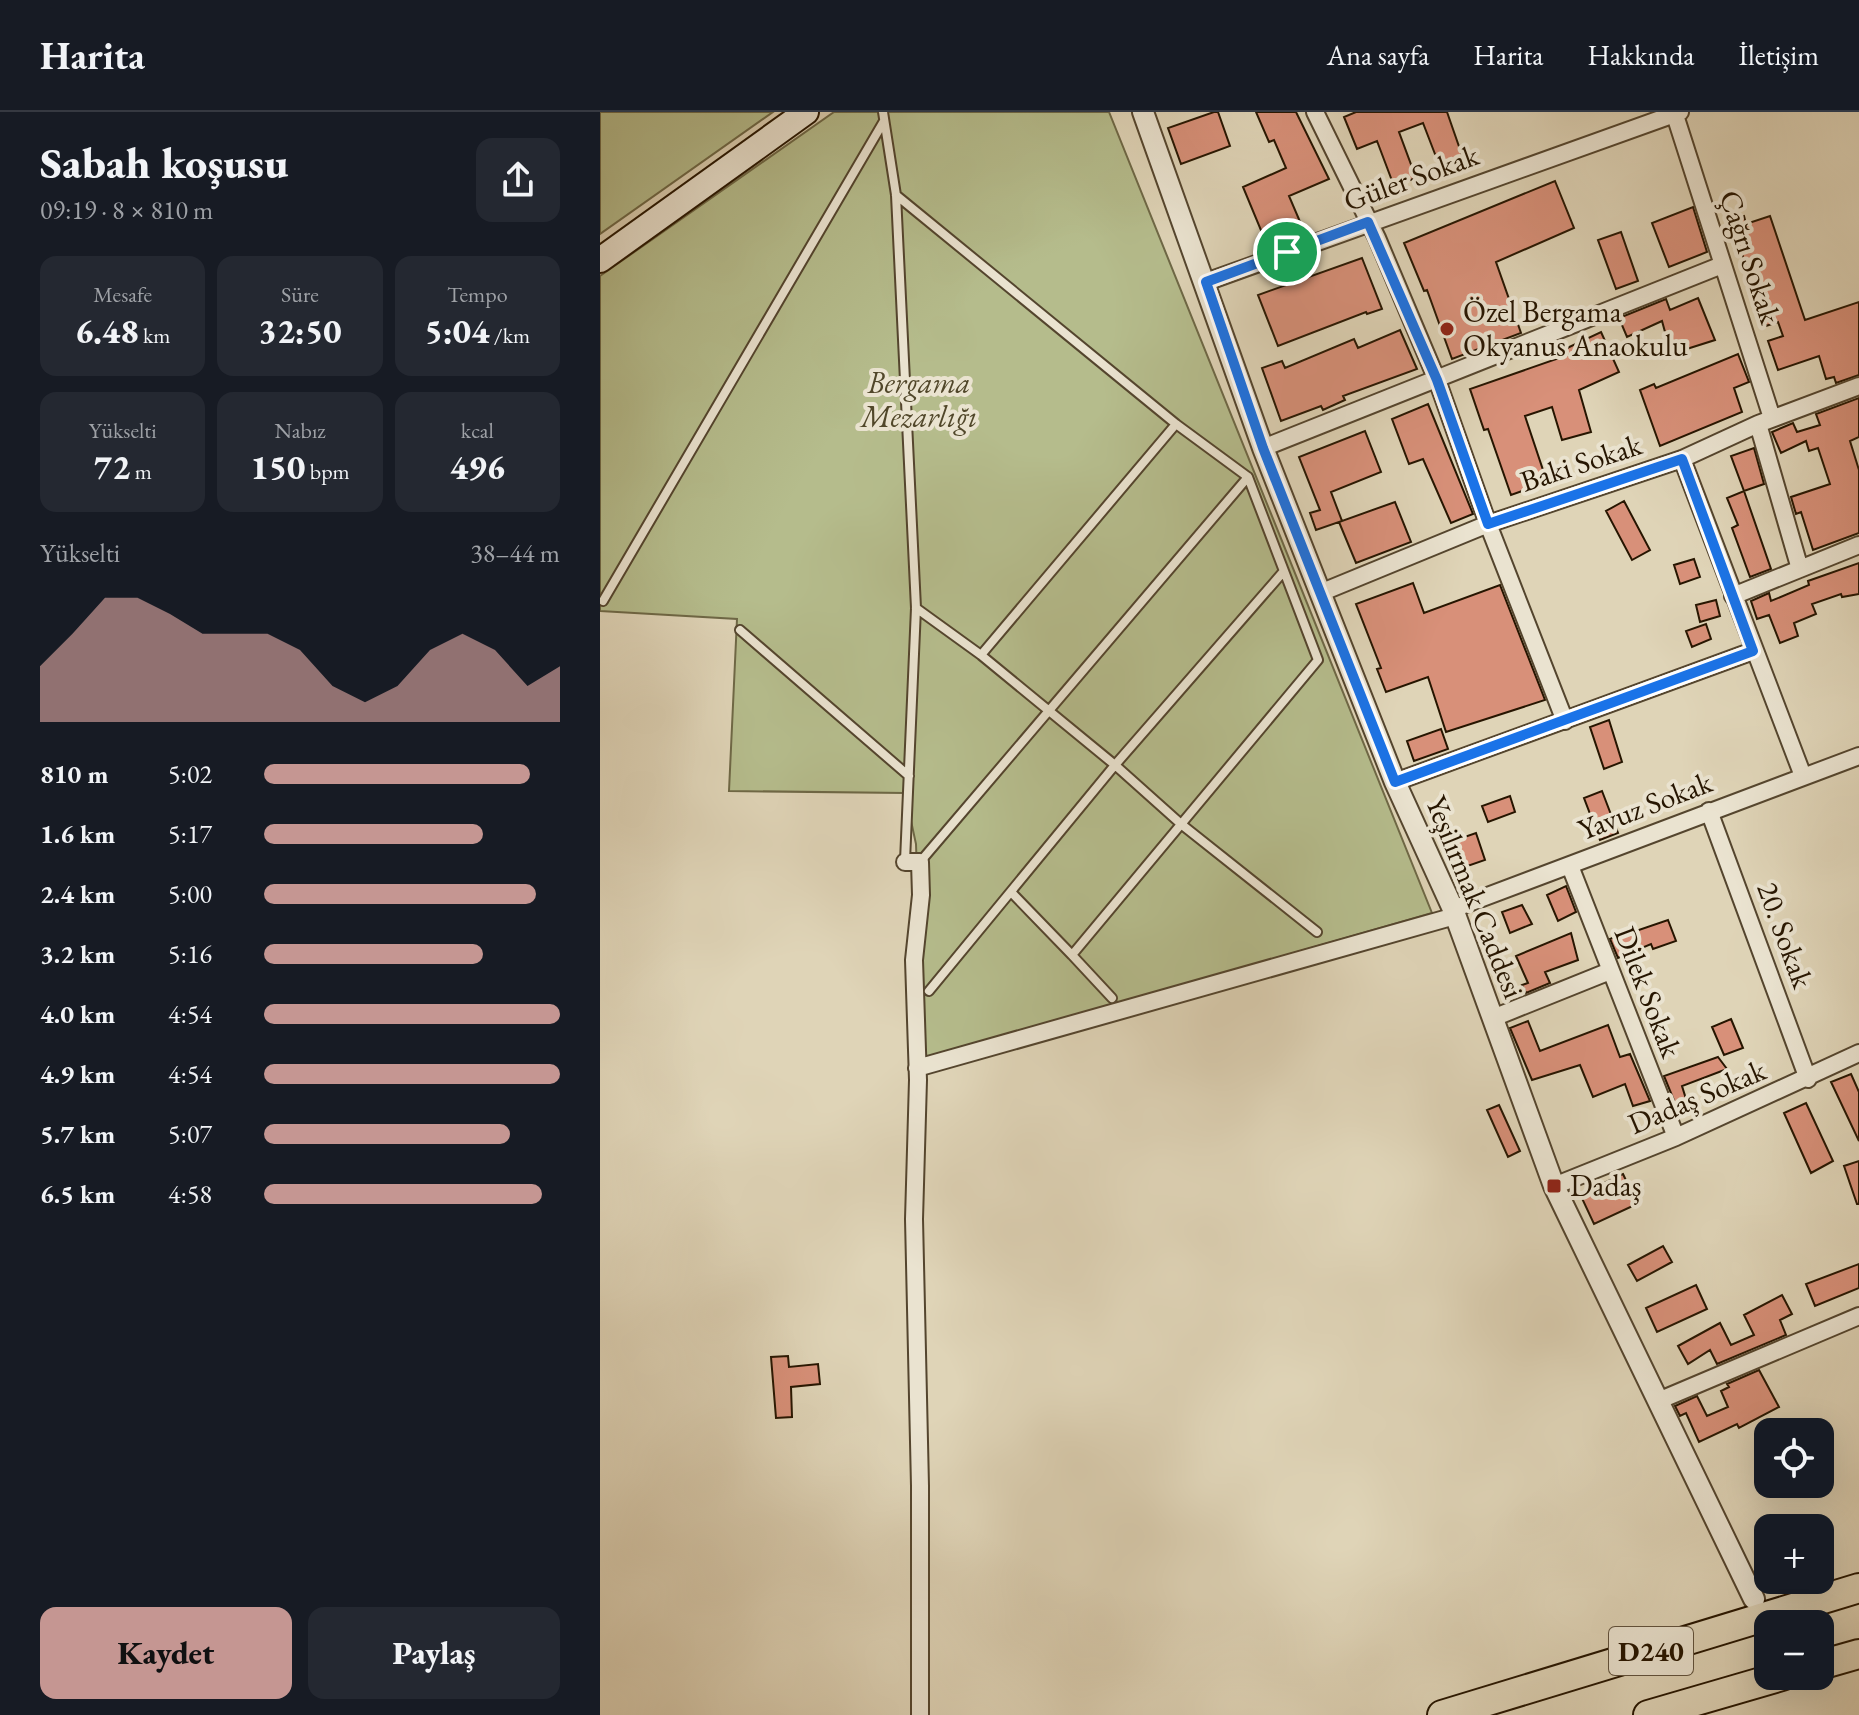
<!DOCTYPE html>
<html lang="tr">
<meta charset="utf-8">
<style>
:root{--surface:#171b24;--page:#242831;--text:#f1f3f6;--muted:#9ea1a6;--line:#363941;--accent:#c59692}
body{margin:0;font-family:"EB Garamond",serif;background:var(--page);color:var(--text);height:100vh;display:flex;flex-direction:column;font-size:30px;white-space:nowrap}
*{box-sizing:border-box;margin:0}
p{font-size:26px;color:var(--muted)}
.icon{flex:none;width:44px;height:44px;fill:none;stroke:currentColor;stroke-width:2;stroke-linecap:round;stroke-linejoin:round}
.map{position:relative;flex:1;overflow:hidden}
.drawer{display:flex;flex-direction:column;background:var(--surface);width:600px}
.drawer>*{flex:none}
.controls{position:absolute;left:1154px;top:1306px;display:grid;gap:16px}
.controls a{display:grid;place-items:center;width:80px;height:80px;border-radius:16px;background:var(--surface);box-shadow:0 8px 32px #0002;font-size:40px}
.pin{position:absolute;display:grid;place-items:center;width:68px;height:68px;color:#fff;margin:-34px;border:4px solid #fff;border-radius:50%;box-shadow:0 2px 8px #0007}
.round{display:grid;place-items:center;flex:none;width:84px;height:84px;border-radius:16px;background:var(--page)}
.headline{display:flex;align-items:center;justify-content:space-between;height:136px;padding:0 40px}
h1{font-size:44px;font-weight:800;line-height:60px}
.figures{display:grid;grid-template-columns:repeat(3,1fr);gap:12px;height:136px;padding:8px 40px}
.figures div{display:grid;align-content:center;border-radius:16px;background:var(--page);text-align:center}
.figures b{font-size:34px;font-weight:800}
.figures small{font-size:22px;font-weight:400}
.figures p{font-size:22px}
.chart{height:224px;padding:16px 40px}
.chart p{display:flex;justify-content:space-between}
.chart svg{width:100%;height:144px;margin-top:8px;fill:var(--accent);opacity:.7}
.primary-button{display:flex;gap:16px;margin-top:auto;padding:16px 40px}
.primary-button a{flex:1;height:92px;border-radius:16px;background:var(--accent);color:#111;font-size:32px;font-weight:800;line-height:92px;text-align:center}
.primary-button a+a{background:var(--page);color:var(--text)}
ul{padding:0 40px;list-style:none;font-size:26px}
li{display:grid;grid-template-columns:128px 96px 1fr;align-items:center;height:60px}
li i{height:20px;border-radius:10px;background:var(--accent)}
header{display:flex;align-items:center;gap:48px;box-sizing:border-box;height:112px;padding:0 40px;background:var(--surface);border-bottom:2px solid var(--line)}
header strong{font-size:38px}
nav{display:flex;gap:44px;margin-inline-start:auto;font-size:28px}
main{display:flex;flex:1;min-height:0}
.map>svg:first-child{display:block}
</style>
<header>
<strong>Harita</strong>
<nav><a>Ana sayfa</a><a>Harita</a><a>Hakkında</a><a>İletişim</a></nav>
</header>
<main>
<section class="drawer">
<div class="headline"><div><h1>Sabah koşusu</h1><p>09:19 · 8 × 810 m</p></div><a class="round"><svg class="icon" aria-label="share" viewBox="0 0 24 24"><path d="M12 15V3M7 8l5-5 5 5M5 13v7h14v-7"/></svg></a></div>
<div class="figures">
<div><p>Mesafe</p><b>6.48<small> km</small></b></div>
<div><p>Süre</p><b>32:50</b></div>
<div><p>Tempo</p><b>5:04<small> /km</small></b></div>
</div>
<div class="figures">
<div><p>Yükselti</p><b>72<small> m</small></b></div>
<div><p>Nabız</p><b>150<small> bpm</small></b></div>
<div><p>kcal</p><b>496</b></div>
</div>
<div class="chart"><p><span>Yükselti</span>38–44 m</p>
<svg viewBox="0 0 160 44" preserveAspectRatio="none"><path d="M0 44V27L10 17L20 6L30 6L40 11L50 17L60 17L70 17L80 22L90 33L100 38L110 33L120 22L130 17L140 22L150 33L160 27V44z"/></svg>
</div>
<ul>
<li><b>810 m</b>5:02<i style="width:90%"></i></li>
<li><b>1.6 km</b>5:17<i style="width:74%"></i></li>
<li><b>2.4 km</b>5:00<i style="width:92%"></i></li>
<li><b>3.2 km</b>5:16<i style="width:74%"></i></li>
<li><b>4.0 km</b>4:54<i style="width:100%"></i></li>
<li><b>4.9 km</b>4:54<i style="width:100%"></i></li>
<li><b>5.7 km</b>5:07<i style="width:83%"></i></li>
<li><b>6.5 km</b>4:58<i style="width:94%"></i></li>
</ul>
<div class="primary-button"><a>Kaydet</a><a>Paylaş</a></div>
</section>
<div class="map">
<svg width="1259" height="1603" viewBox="0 0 1259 1603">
<rect width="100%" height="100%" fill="#dfd4b7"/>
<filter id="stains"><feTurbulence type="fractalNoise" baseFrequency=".0025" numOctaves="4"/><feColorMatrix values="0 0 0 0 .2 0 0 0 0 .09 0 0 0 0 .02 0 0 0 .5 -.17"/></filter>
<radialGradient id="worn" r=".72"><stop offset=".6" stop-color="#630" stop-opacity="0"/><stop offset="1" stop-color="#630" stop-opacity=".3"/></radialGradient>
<path fill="#b5bc8c" stroke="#6e6846" stroke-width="2" d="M 0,0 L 173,0 L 0,122 Z
M 234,0 L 509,0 L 832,801 L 323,948 L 316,732 L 305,681 L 129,679 L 137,507 L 0,499 L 0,164 Z"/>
<path fill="#d89079" stroke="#261500" stroke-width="2" d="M 614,0 L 618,0 L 630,34 L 581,52 L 568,16 Z
M 656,0 L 696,0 L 729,67 L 689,84 L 701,112 L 665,128 L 643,75 L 686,56 L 674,28 L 669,30 Z
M 756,0 L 847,0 L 863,46 L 840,55 L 823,11 L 799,20 L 816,66 L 794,74 L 777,29 L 757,37 L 744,5 Z
M 955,69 L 974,116 L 896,150 L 921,221 L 852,247 L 827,178 L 824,179 L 804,131 Z
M 1093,95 L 1107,140 L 1069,155 L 1052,111 Z
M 1144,104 L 1146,112 L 1170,104 L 1205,208 L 1259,190 L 1259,263 L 1236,271 L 1234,265 L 1226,267 L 1219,244 L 1178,258 L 1168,229 L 1183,224 L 1178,210 L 1166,214 L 1131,109 Z
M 1021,120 L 1038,169 L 1016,177 L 998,128 Z
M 762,146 L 782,197 L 767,202 L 766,200 L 678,234 L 658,183 Z
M 1098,186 L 1115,228 L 1071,242 L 1062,209 L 1027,225 L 1019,206 L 1066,187 L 1070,198 Z
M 800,218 L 817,257 L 743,284 L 745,288 L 723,298 L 721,294 L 681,309 L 662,256 L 682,249 L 685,256 L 754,227 L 758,236 Z
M 1001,220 L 1019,260 L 979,278 L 991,320 L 962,328 L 952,295 L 925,304 L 947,370 L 911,383 L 888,317 L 884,318 L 870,277 L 968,243 L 965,237 Z
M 1138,242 L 1149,270 L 1134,276 L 1142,300 L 1060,334 L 1040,278 L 1054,272 L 1056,276 Z
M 1259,286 L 1259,325 L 1250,329 L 1259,358 L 1259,421 L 1213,438 L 1201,400 L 1196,402 L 1191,385 L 1230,372 L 1218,336 L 1209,339 L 1206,329 L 1181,341 L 1172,320 L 1193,311 L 1197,320 L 1220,313 L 1216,302 Z
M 828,292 L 873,402 L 851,411 L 823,347 L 809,352 L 792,307 Z
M 765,319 L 781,360 L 731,380 L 742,409 L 716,418 L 710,401 L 720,398 L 699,345 Z
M 1154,336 L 1164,372 L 1144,379 L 1131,344 Z
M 1144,379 L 1171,457 L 1150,465 L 1132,416 L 1138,413 L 1127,386 Z
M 1024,389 L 1050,438 L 1032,448 L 1006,399 Z
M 795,390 L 811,430 L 756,451 L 739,410 Z
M 1094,447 L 1100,465 L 1080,472 L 1074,453 Z
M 1259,451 L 1259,482 L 1242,485 L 1241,482 L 1212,492 L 1216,502 L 1194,511 L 1198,524 L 1180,531 L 1169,503 L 1157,507 L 1151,489 L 1169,481 L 1171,489 L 1209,473 L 1208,469 Z
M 813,471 L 824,501 L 900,473 L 945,588 L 846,620 L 828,565 L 786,580 L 777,557 L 781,556 L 756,492 Z
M 1116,488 L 1120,504 L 1100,510 L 1096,493 Z
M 1106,512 L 1111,527 L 1092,535 L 1086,519 Z
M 1009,608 L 1022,650 L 1004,657 L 990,615 Z
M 841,617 L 848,637 L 814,649 L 807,629 Z
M 1002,679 L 1018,721 L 1000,728 L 984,686 Z
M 910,684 L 915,700 L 888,710 L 882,694 Z
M 876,721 L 885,748 L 856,758 L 847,731 Z
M 966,774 L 976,800 L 958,809 L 947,783 Z
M 922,793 L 932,812 L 910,821 L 902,800 Z
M 1068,808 L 1076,829 L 1053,837 L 1051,832 L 1018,846 L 1010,827 L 1035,816 L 1036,819 Z
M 971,821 L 978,848 L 945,860 L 950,871 L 926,881 L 922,873 L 928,871 L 916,844 Z
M 1131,907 L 1143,936 L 1124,943 L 1112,915 Z
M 928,909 L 940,939 L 1008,913 L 1020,945 L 1030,942 L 1050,989 L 1033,994 L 1025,972 L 993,985 L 980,953 L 932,968 L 910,916 Z
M 1118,945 L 1127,957 L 1082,974 L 1086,987 L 1075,991 L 1064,964 Z
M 1251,962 L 1259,980 L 1259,1029 L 1231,970 Z
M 1206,991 L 1233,1049 L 1211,1061 L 1184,1001 Z
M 899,993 L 920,1039 L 908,1045 L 887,998 Z
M 1259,1049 L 1259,1092 L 1257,1092 L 1244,1054 Z
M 1023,1062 L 1037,1092 L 994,1112 L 980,1082 Z
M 1063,1134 L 1072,1150 L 1037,1169 L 1028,1153 Z
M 1259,1152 L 1259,1176 L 1215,1194 L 1206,1172 Z
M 1096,1173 L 1107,1197 L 1057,1220 L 1046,1196 Z
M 1182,1183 L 1192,1202 L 1180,1208 L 1186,1223 L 1117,1252 L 1110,1238 L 1088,1252 L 1078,1234 L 1120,1211 L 1131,1233 L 1154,1223 L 1144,1203 Z
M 188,1244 L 189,1255 L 218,1252 L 220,1272 L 191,1275 L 192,1305 L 176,1306 L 171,1245 Z
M 1159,1258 L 1179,1295 L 1139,1316 L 1137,1312 L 1099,1330 L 1086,1301 L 1080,1304 L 1075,1294 L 1097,1284 L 1107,1304 L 1128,1295 L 1121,1279 L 1129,1275 L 1127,1272 Z"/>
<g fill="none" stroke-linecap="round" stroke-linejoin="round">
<g stroke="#54452e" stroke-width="12">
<path id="service" d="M 283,0 L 296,83 L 316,496 L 305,749
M 296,83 L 576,312 L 381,543
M 3,489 L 284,9
M 316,496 L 381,543 L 515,653 L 581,712 L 717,820
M 140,518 L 309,664
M 320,750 L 648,365 L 576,312
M 411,780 L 472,843 L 718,548 L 684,459
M 472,843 L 512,886
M 329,879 L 515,653 L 684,459 L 648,365"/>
</g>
<g stroke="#54452e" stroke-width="20">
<path id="minor" d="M 715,0 L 777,126 L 837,268 L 888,412 L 965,609
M 1074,0 L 1172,306
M 606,170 L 1080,0
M 1158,312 L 1200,457
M 663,336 L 1122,153
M 1082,347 L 1203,664
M 720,481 L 888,412 L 1082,347 L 1158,312 L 1259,274
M 1133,484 L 1259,433
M 795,670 L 1153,539
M 1109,699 L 1208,967
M 305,750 L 320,750 L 321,783 L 314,848 L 318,968 L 314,1107 L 320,1374 L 320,1603
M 970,754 L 1076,1025
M 853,797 L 1259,644
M 893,906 L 1010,859
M 317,956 L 855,804
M 954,1074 L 1076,1025 L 1259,941
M 1058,1289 L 1259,1204"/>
</g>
<g stroke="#54452e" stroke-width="24">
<path id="tertiary" d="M 543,0 L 663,336 L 795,670 L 853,797 L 954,1074 L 1154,1487"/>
</g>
<g stroke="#261500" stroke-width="28">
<path id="secondary" d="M 0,148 L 206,0"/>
</g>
<g stroke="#261500" stroke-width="32">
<path id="trunk" d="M 1220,1553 L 1259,1542
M 842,1603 L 1259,1476
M 1048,1603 L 1182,1564"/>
</g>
<use href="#service" stroke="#eae3d0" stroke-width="8"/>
<use href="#minor" stroke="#eae3d0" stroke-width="16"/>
<use href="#tertiary" stroke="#eae3d0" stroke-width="20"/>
<use href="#secondary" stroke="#eae3d0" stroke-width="24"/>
<use href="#trunk" stroke="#dfd4b7" stroke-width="28"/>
</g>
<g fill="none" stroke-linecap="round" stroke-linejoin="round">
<g stroke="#fff" stroke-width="16">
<path id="route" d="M 768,110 L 837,268 L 888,412 L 1082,347 L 1153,539 L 795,670 L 663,336 L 606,170 Z"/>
</g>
<use href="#route" stroke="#1a73e8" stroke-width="10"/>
</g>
<g fill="#8f2418" stroke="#eae3d0" stroke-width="3">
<circle cx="847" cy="217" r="8"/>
<rect x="946" y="1066" width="16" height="16" rx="4"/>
</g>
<g text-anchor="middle" stroke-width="8" stroke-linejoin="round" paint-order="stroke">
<rect fill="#eae3d0" stroke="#61533e" stroke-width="2" x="1009" y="1515" width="84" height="48" rx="6"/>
<g font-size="28" font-weight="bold" fill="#261500">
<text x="1051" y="1549">D240</text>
</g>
<g font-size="30" fill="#261500" stroke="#eae3d0">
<text transform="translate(811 66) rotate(-20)" y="10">Güler Sokak</text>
<text transform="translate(1150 145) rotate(72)" y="10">Çağrı Sokak</text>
<text transform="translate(981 351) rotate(-18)" y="10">Baki Sokak</text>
<text transform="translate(1045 694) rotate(-21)" y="10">Yavuz Sokak</text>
<text transform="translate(875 785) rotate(68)" y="10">Yeşilırmak Caddesi</text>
<text transform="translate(1185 823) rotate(70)" y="10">20. Sokak</text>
<text transform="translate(1048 880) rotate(69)" y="10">Dilek Sokak</text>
<text transform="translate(1097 985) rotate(-23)" y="10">Dadaş Sokak</text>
</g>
<g font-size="30" fill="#261500" stroke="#eae3d0" text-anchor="start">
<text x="863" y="210">Özel Bergama<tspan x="863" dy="34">Okyanus Anaokulu</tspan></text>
<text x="970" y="1084">Dadaş</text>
</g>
<g font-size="30" font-style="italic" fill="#51472a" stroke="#eae3d0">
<text x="319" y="281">Bergama<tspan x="319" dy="34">Mezarlığı</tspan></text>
</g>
</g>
<rect width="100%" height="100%" filter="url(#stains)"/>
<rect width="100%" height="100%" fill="url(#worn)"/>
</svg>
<div class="controls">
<a><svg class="icon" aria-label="locate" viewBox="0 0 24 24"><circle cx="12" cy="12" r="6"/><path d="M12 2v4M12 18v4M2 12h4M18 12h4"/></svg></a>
<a>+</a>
<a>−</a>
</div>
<div class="pin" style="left:687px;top:140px;background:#1e9e55"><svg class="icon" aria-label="arrive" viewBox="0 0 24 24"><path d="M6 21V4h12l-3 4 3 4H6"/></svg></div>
</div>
</main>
